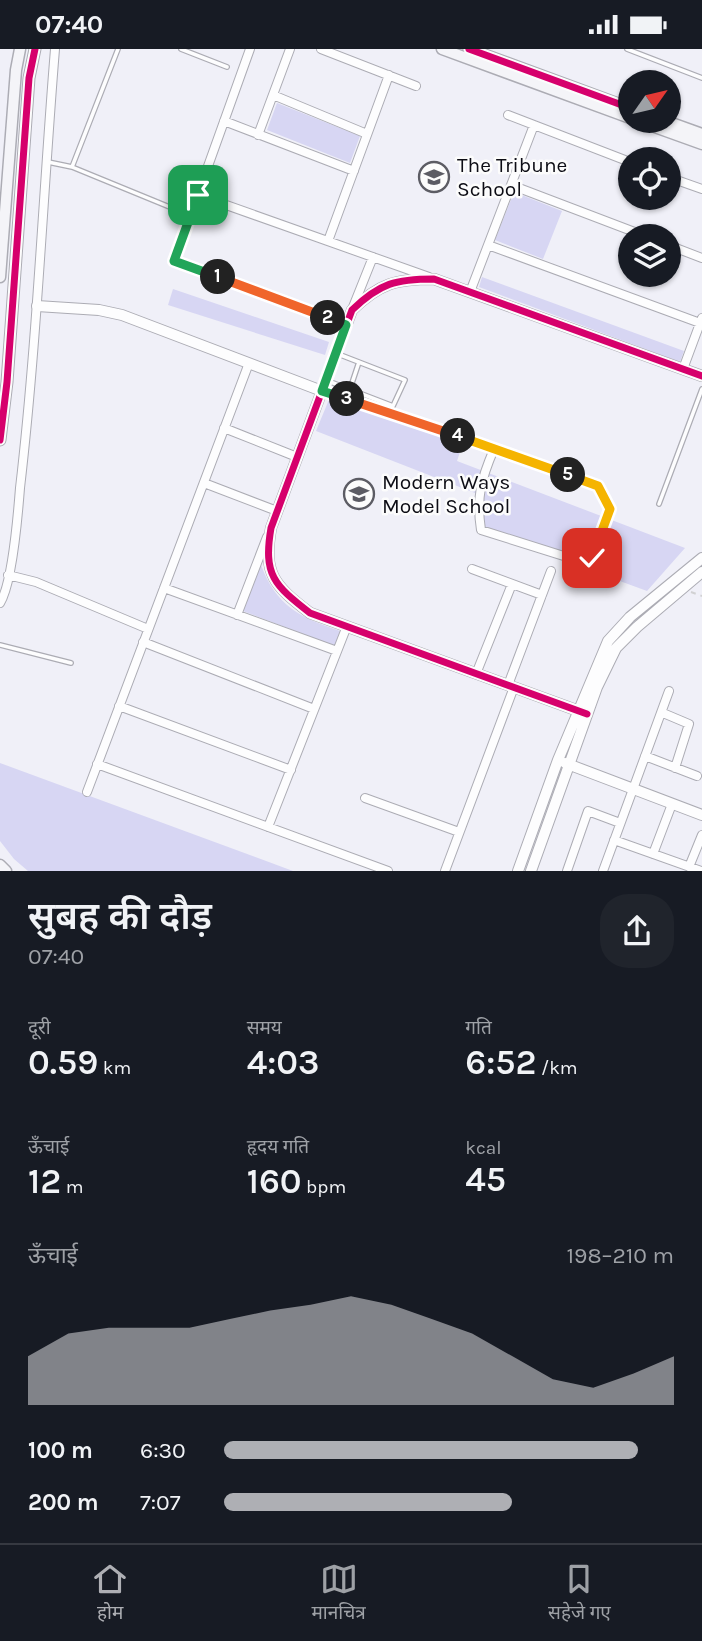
<!DOCTYPE html>
<html lang="hi">
<meta charset="utf-8">
<style>
:root{--surface:#171b24;--page:#20242c;--text:#f1f3f6;--muted:#9ea1a6;--line:#363941;--accent:#aeafb4}
body{margin:0;font-family:Karla,"Noto Sans Devanagari",sans-serif;background:var(--page);color:var(--text);height:100vh;display:flex;flex-direction:column;font-size:26px;white-space:nowrap}
*{box-sizing:border-box;margin:0}
p{font-size:23px;color:var(--muted)}
.icon{flex:none;width:38px;height:38px;fill:none;stroke:currentColor;stroke-width:2;stroke-linecap:round;stroke-linejoin:round}
.map{position:relative;height:822px;overflow:hidden}
.details{display:flex;flex-direction:column;background:var(--surface);flex:1}
.details>*{flex:none}
.needle{width:46px;rotate:56deg}
.controls{position:absolute;left:618px;top:21px;display:grid;gap:14px}
.controls a{display:grid;place-items:center;width:63px;height:63px;border-radius:50%;background:var(--surface);box-shadow:0 2px 5px #0004;font-size:35px}
.pin{position:absolute;display:grid;place-items:center;width:60px;height:60px;color:#fff;margin:-30px;border-radius:14px;box-shadow:0 4px 10px #0006}
.km{position:absolute;width:35px;height:35px;margin:-18px;border-radius:50%;background:#222;color:#fff;font-size:19px;line-height:35px;text-align:center}
.round{display:grid;place-items:center;flex:none;width:74px;height:74px;border-radius:28px;background:var(--page)}
.summary{display:flex;align-items:center;justify-content:space-between;height:119px;padding:0 28px}
h1{font-size:38px;font-weight:600;line-height:52px}
.figures{display:grid;grid-template-columns:repeat(3,1fr);gap:10px;height:119px;padding:7px 28px}
.figures div{display:grid;align-content:center}
.figures b{font-size:35px;font-weight:600}
.figures small{font-size:19px;font-weight:400}
.figures p{font-size:19px}
.chart{height:196px;padding:14px 28px}
.chart p{display:flex;justify-content:space-between}
.chart svg{width:100%;height:126px;margin-top:7px;fill:var(--accent);opacity:.7}
ul{padding:0 28px;list-style:none;font-size:23px}
li{display:grid;grid-template-columns:112px 84px 1fr;align-items:center;height:52px}
li i{height:18px;border-radius:9px;background:var(--accent)}
.status{display:flex;justify-content:space-between;align-items:center;height:49px;padding:0 35px;background:var(--surface);direction:ltr}
.status svg{height:19px;fill:currentColor}
.tabs{display:flex;justify-content:space-around;align-items:center;height:98px;border-top:2px solid var(--line);background:var(--surface);font-size:19px;color:var(--muted)}
.tabs a{display:grid;justify-items:center;gap:4px}
.tabs .current{color:var(--accent)}
.map>svg:first-child{display:block}
</style>
<div class="status"><b>07:40</b><svg viewBox="0 0 49 12"><path d="M0 12V9h3v3zM5 12V6h3v6zM10 12V3h3v9zM15 12V0h3v12zM26 1h20v11H26zM47 4h2v5h-2z"/></svg></div>
<div class="map">
<svg width="702" height="822" viewBox="0 0 702 822">
<rect width="100%" height="100%" fill="#f0f0f8"/>
<path fill="#d7d6f3" d="M 277,54 L 360,87 L 350,114 L 267,81 Z
M 514,143 L 562,162 L 543,210 L 495,191 Z
M 482,228 L 684,302 L 680,313 L 479,238 Z
M 173,240 L 329,293 L 325,306 L 168,256 Z
M 335,336 L 465,388 L 457,412 L 685,499 L 647,542 L 481,481 L 475,444 L 316,382 Z
M 261,516 C 276,557 301,569 340,582 L 335,597 L 243,562 Z
M 0,714 L 293,822 L 28,822 L 14,810 L 0,792 Z"/>
<g fill="none" stroke-linecap="round" stroke-linejoin="round">
<g stroke="#acacb4" stroke-width="6">
<path id="service" d="M 181,0 L 227,18
M 627,0 L 702,29
M 48,113 L 72,118 L 172,159
M 72,118 L 118,0
M 328,332 L 393,357 L 405,331 L 338,305
M 350,340 L 359,313
M 659,455 L 702,340
M 0,596 L 71,614"/>
</g>
<g stroke="#acacb4" stroke-width="10">
<path id="minor" d="M 250,0 L 174,212 L 346,276
M 321,0 L 416,37
M 273,46 L 367,85
M 508,66 L 630,113
M 224,72 L 354,122
M 258,86 L 290,0
M 668,128 L 702,140
M 511,136 L 645,187
M 198,146 L 429,228
M 328,192 L 389,26
M 488,196 L 700,274
M 668,196 L 702,209
M 470,243 L 534,76
M 353,258 L 373,208
M 683,320 L 702,269
M 322,342 C 414,373 507,403 598,437 L 610,460 L 592,508 L 570,509 L 481,481 C 476,449 481,430 494,400
M 224,379 L 297,408
M 204,434 L 277,462
M 472,520 L 542,546
M 8,526 L 36,533 L 148,580
M 164,539 L 337,602
M 0,554 C 12,535 18,465 20,439 C 37,293 43,146 55,0
M 237,566 L 267,488
M 143,593 L 314,660
M 476,625 L 512,535
M 508,636 L 551,522
M 119,657 L 291,721
M 663,664 L 689,675 L 675,719
M 645,707 L 697,727
M 97,715 L 388,822
M 87,743 L 249,314
M 365,749 L 459,783
M 268,778 L 347,577
M 614,791 L 701,822
M 653,805 L 672,755
M 689,818 L 702,786
M 445,822 L 514,638
M 567,822 L 588,762 L 620,774
M 603,822 L 669,642"/>
</g>
<g stroke="#acacb4" stroke-width="12">
<path id="tertiary" d="M 37,257 L 99,261 L 122,266 L 322,342
M 587,665 L 310,564 C 274,536 263,526 271,479 L 352,261 C 380,234 396,230 434,230 L 702,327
M 565,714 L 702,766
M 518,822 L 558,711 L 608,592 L 630,568 L 702,509
M 531,822 L 597,638 L 616,599 L 637,578 L 702,523"/>
</g>
<g stroke="#acacb4" stroke-width="13">
<path id="secondary" d="M 442,0 L 630,69
M 469,0 L 630,59
M 638,72 L 702,95
M 666,72 L 702,85
M 0,228 L 16,21 L 20,0
M 0,391 L 7,333 L 29,29 L 35,0
M 0,816 L 6,822"/>
</g>
<path stroke="#d1d1d3" stroke-width="2" stroke-dasharray="5 5" stroke-linecap="butt" d="M 691,543 L 702,547"/>
<use href="#service" stroke="#fdfdfe" stroke-width="3.5"/>
<use href="#minor" stroke="#fdfdfe" stroke-width="8"/>
<use href="#tertiary" stroke="#fdfdfe" stroke-width="10"/>
<use href="#secondary" stroke="#f4f4f8" stroke-width="10"/>
<g stroke="#fcfcfc" stroke-width="11">
<path id="cycleway" d="M 469,0 L 630,59
M 0,391 L 7,333 L 29,29 L 35,0
M 587,665 L 310,564 C 274,536 263,526 271,479 L 352,261 C 380,234 396,230 434,230 L 702,327"/>
</g>
<use href="#cycleway" stroke="#d6006c" stroke-width="7"/>
</g>
<g fill="none" stroke-linecap="round" stroke-linejoin="round">
<g stroke="#fff" stroke-width="14">
<path id="split-1" d="M 198,146 L 174,212 L 218,228"/>
</g>
<g stroke="#fff" stroke-width="14">
<path id="split-2" d="M 218,228 L 328,269"/>
</g>
<g stroke="#fff" stroke-width="14">
<path id="split-3" d="M 328,269 L 346,276 L 322,342 L 347,350"/>
</g>
<g stroke="#fff" stroke-width="14">
<path id="split-4" d="M 347,350 L 458,387"/>
</g>
<g stroke="#fff" stroke-width="14">
<path id="split-5" d="M 458,387 L 568,426"/>
</g>
<g stroke="#fff" stroke-width="14">
<path id="split-6" d="M 568,426 L 598,437 L 610,460 L 592,509"/>
</g>
<use href="#split-1" stroke="#22a559" stroke-width="9"/>
<use href="#split-2" stroke="#f0652b" stroke-width="9"/>
<use href="#split-3" stroke="#22a559" stroke-width="9"/>
<use href="#split-4" stroke="#f0652b" stroke-width="9"/>
<use href="#split-5" stroke="#f5b400" stroke-width="9"/>
<use href="#split-6" stroke="#f5b400" stroke-width="9"/>
</g>
<defs>
<g id="school-ring" transform="scale(1.575)"><circle r="9.5" fill="#fcfcfc" stroke="#5c5c64" stroke-width="1.5"/><path d="M0-5L7-2L0 1L-7-2ZM-4 1L0 2.5L4 1V4Q0 6-4 4Z" fill="#5c5c64"/></g>
</defs>
<g fill-rule="evenodd">
<use href="#school-ring" x="434" y="128"/>
<use href="#school-ring" x="359" y="445"/>
</g>
<g text-anchor="middle" stroke-width="5" stroke-linejoin="round" paint-order="stroke">
<g font-size="21" fill="#0d0d15" stroke="#fcfcfc" text-anchor="start">
<text x="457" y="123">The Tribune<tspan x="457" dy="24">School</tspan></text>
<text x="382" y="440">Modern Ways<tspan x="382" dy="24">Model School</tspan></text>
</g>
</g>
</svg>
<div class="controls">
<a><svg class="needle" viewBox="-14 -14 28 28"><path d="M0-13l5 13h-10z" fill="#e53935"/><path d="M0 13l5-13h-10z" fill="#9ea1a6"/></svg></a>
<a><svg class="icon" aria-label="locate" viewBox="0 0 24 24"><circle cx="12" cy="12" r="6"/><path d="M12 2v4M12 18v4M2 12h4M18 12h4"/></svg></a>
<a><svg class="icon" aria-label="layers" viewBox="0 0 24 24"><path d="M12 4l9 5-9 5-9-5zM3 14l9 5 9-5"/></svg></a>
</div>
<div class="pin" style="left:198px;top:146px;background:#1e9e55"><svg class="icon" aria-label="arrive" viewBox="0 0 24 24"><path d="M6 21V4h12l-3 4 3 4H6"/></svg></div>
<div class="pin" style="left:592px;top:509px;background:#d93025"><svg class="icon" aria-label="check" viewBox="0 0 24 24"><path d="M5 12l5 5 9-10"/></svg></div>
<b class="km" style="left:218px;top:228px">1</b>
<b class="km" style="left:328px;top:269px">2</b>
<b class="km" style="left:347px;top:350px">3</b>
<b class="km" style="left:458px;top:387px">4</b>
<b class="km" style="left:568px;top:426px">5</b>
</div>
<section class="details">
<div class="summary"><div><h1>सुबह की दौड़</h1><p>07:40</p></div><a class="round"><svg class="icon" aria-label="share" viewBox="0 0 24 24"><path d="M12 15V3M7 8l5-5 5 5M5 13v7h14v-7"/></svg></a></div>
<div class="figures">
<div><p>दूरी</p><b>0.59<small> km</small></b></div>
<div><p>समय</p><b>4:03</b></div>
<div><p>गति</p><b>6:52<small> /km</small></b></div>
</div>
<div class="figures">
<div><p>ऊँचाई</p><b>12<small> m</small></b></div>
<div><p>हृदय गति</p><b>160<small> bpm</small></b></div>
<div><p>kcal</p><b>45</b></div>
</div>
<div class="chart"><p><span>ऊँचाई</span>198–210 m</p>
<svg viewBox="0 0 160 44" preserveAspectRatio="none"><path d="M0 44V27L10 19L20 17L30 17L40 17L50 14L60 11L70 9L80 6L90 9L100 14L110 19L120 27L130 35L140 38L150 33L160 27V44z"/></svg>
</div>
<ul>
<li><b>100 m</b>6:30<i style="width:92%"></i></li>
<li><b>200 m</b>7:07<i style="width:64%"></i></li>
</ul>
</section>
<nav class="tabs">
<a class="current"><svg class="icon" aria-label="home" viewBox="0 0 24 24"><path d="M3 11l9-7 9 7M6 9v11h12V9"/></svg>होम</a>
<a><svg class="icon" aria-label="map" viewBox="0 0 24 24"><path d="M3 6l6-2 6 2 6-2v14l-6 2-6-2-6 2zM9 4v14M15 6v14"/></svg>मानचित्र</a>
<a><svg class="icon" aria-label="saved" viewBox="0 0 24 24"><path d="M7 4h10v16l-5-4-5 4z"/></svg>सहेजे गए</a>
</nav>
